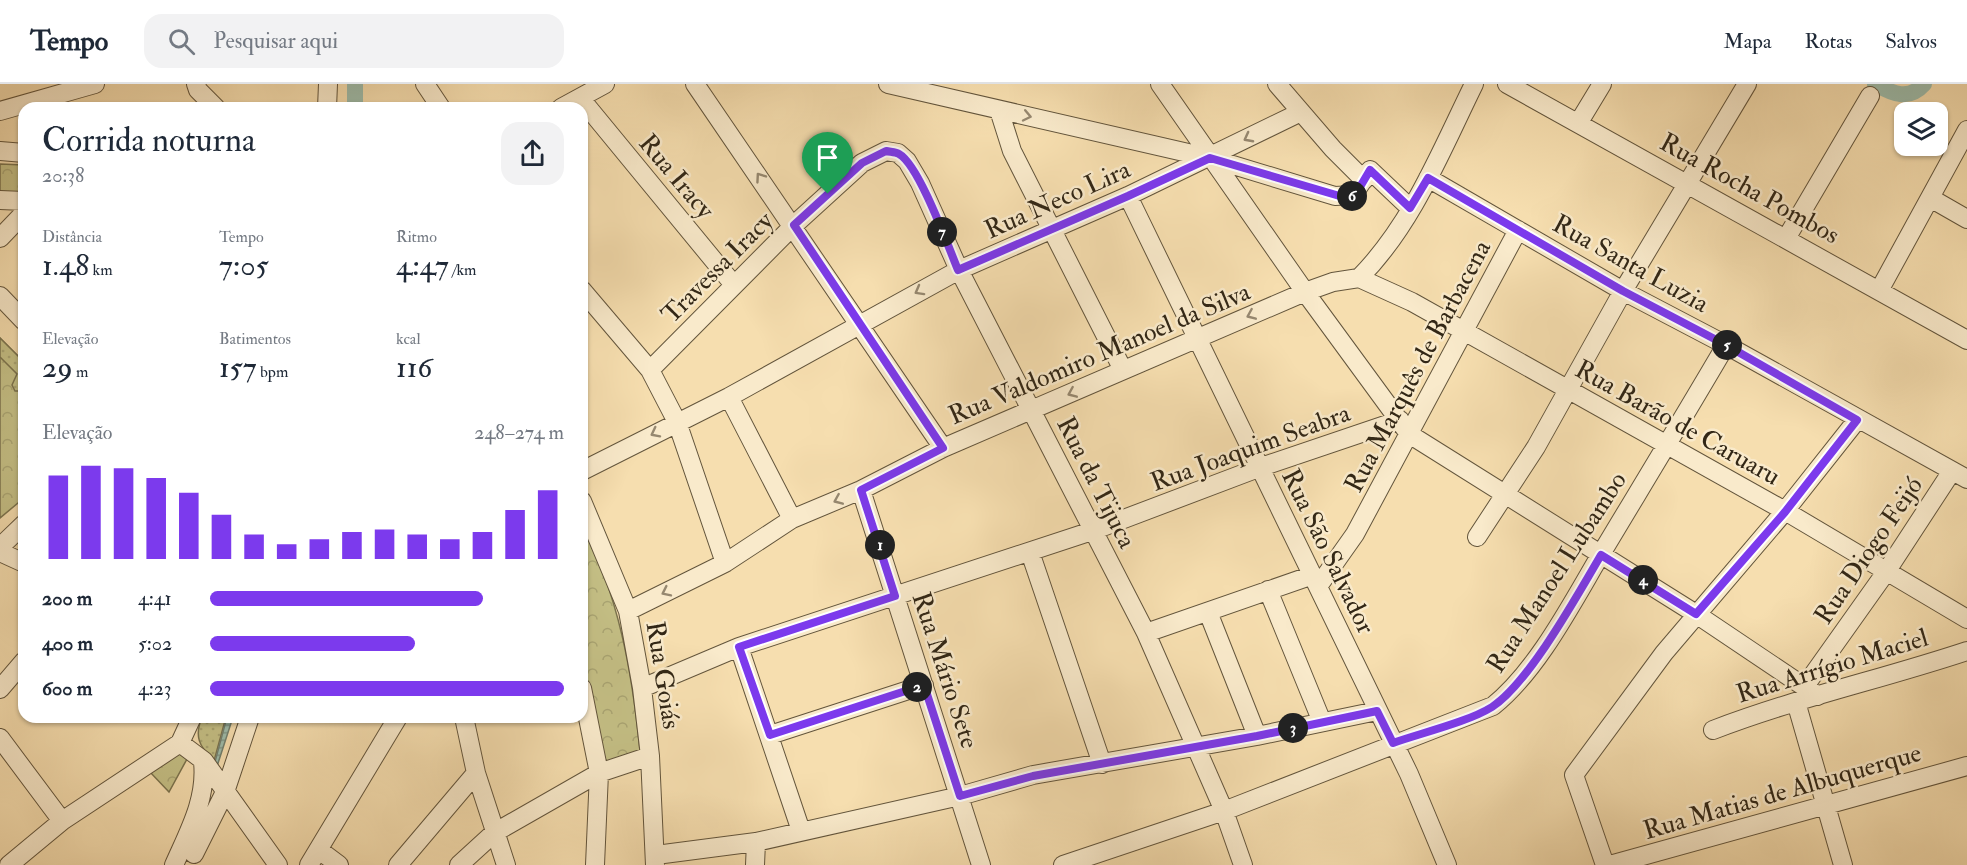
<!DOCTYPE html>
<html lang="pt">
<meta charset="utf-8">
<style>
:root{--surface:#fff;--page:#f2f2f3;--text:#1f2937;--muted:#747a83;--line:#e0e1e3;--accent:#7c3aed}
body{margin:0;font-family:"IM FELL Double Pica",serif;background:var(--page);color:var(--text);height:100vh;display:flex;flex-direction:column;font-size:22px;white-space:nowrap}
*{box-sizing:border-box;margin:0}
p{font-size:20px;color:var(--muted)}
.icon{flex:none;width:33px;height:33px;fill:none;stroke:currentColor;stroke-width:2;stroke-linecap:round;stroke-linejoin:round}
.map{position:relative;flex:1;overflow:hidden}
.panel{position:absolute;left:18px;top:18px;width:570px;height:621px;display:flex;flex-direction:column;background:var(--surface);border-radius:18px;box-shadow:0 2px 4px #0004}
.panel>*{flex:none}
.tools{position:absolute;left:1894px;top:18px;display:grid;gap:12px}
.tools a{display:grid;place-items:center;width:54px;height:54px;border-radius:12px;background:var(--surface);box-shadow:0 2px 4px #0004;font-size:30px}
.pin{position:absolute;display:grid;place-items:center;width:51px;height:51px;color:#fff;margin:-62px -26px;border-radius:50% 50% 50% 0;rotate:-45deg;box-shadow:0 0 6px #0007}
.pin .icon{rotate:45deg}
.km{position:absolute;width:30px;height:30px;margin:-15px;border-radius:50%;background:#222;color:#fff;font-size:16px;line-height:30px;text-align:center}
.round{display:grid;place-items:center;flex:none;width:63px;height:63px;border-radius:18px;background:var(--page)}
.head{display:flex;align-items:center;justify-content:space-between;height:102px;padding:0 24px}
h1{font-size:33px;font-weight:600;line-height:45px}
.figures{display:grid;grid-template-columns:repeat(3,1fr);gap:9px;height:102px;padding:6px 24px}
.figures div{display:grid;align-content:center}
.figures b{font-size:30px;font-weight:600}
.figures small{font-size:16px;font-weight:400}
.figures p{font-size:16px}
.chart{height:168px;padding:12px 24px}
.chart p{display:flex;justify-content:space-between}
.chart svg{width:100%;height:108px;margin-top:6px;stroke:var(--accent);stroke-width:6}
ul{padding:0 24px;list-style:none;font-size:20px}
li{display:grid;grid-template-columns:96px 72px 1fr;align-items:center;height:45px}
li i{height:15px;border-radius:8px;background:var(--accent)}
header{display:flex;align-items:center;gap:36px;box-sizing:border-box;height:84px;padding:0 30px;background:var(--surface);border-bottom:2px solid var(--line)}
header strong{font-size:28px}
nav{display:flex;gap:33px;margin-inline-start:auto;font-size:21px}
.search{width:420px;height:54px;background:var(--page);display:flex;align-items:center;gap:15px;box-sizing:border-box;padding:0 21px;border-radius:18px;color:var(--muted);font-size:22px}
.map>svg:first-child{display:block}
</style>
<header>
<strong>Tempo</strong>
<div class="search"><svg class="icon" aria-label="search" viewBox="0 0 24 24"><circle cx="10" cy="10" r="6"/><path d="M15 15l6 6"/></svg>Pesquisar aqui</div>
<nav><a>Mapa</a><a>Rotas</a><a>Salvos</a></nav>
</header>
<div class="map">
<svg width="1967" height="781" viewBox="0 0 1967 781">
<defs>
<pattern id="park-crowns" width="20" height="18" patternUnits="userSpaceOnUse" patternTransform="scale(1.5)"><rect width="20" height="18" fill="#c4bf85"/><path d="M2 6a3 3 0 1 1 6 0M12 15a3 3 0 1 1 6 0" fill="none" stroke="#a9a472"/></pattern>
<pattern id="garden-dots" width="8" height="8" patternUnits="userSpaceOnUse" patternTransform="scale(1.5)"><rect width="8" height="8" fill="#c4bf85"/><path d="M2 2h.1M6 6h.1" fill="none" stroke="#a9a472" stroke-width="1.8" stroke-linecap="round"/></pattern>
<pattern id="water-rules" width="6" height="5" patternUnits="userSpaceOnUse" patternTransform="scale(1.5)"><rect width="6" height="5" fill="#9dbcab"/><path d="M0 2.5h6" fill="none" stroke="#81998a"/></pattern>
</defs>
<rect width="100%" height="100%" fill="#f6deaf"/>
<filter id="stains"><feTurbulence type="fractalNoise" baseFrequency=".00333" numOctaves="4"/><feColorMatrix values="0 0 0 0 .2 0 0 0 0 .09 0 0 0 0 .02 0 0 0 .5 -.17"/></filter>
<radialGradient id="worn" r=".72"><stop offset=".6" stop-color="#630" stop-opacity="0"/><stop offset="1" stop-color="#630" stop-opacity=".3"/></radialGradient>
<path fill="url(#park-crowns)" stroke="#7b734e" stroke-width="1.5" d="M 0,80 L 24,81 L 24,110 L 0,109 Z
M 0,254 L 24,278 L 24,414 L 0,434 Z
M 582,440 C 619,513 632,587 640,667 L 610,680 L 605,675 L 582,573 Z
M 179,669 L 187,675 L 169,708 L 149,687 Z"/>
<path fill="url(#garden-dots)" stroke="#7b734e" stroke-width="1.5" d="M 0,254 L 24,278 L 24,307 L 15,307 L 12,301 L 17,290 L 0,273 Z
M 202,633 L 226,633 L 214,677 C 199,662 194,653 202,633 Z"/>
<path fill="url(#water-rules)" stroke="#72806f" stroke-width="1.5" d="M 227,633 L 233,633 L 198,741 Z"/>
<g fill="none" stroke-linecap="round" stroke-linejoin="round">
<path stroke="#9dbcab" stroke-width="16" d="M 1875,0 C 1893,10 1909,17 1924,0
M 355,24 L 355,0"/>
<g stroke="#63553c" stroke-width="20">
<path id="minor" d="M 196,0 L 198,6 L 216,24
M 425,0 L 441,24
M 695,0 L 943,364
M 888,0 L 1210,74 L 1335,112 L 1353,111 L 1370,86 L 1410,124
M 1160,0 L 1305,208 L 1409,350 L 1696,530 L 1818,612
M 1277,0 L 1333,65 L 1364,96
M 1507,0 L 1967,256
M 581,15 L 734,201
M 327,24 L 328,0
M 561,24 L 605,0
M 999,26 L 1012,67 L 1123,286
M 0,27 L 95,0
M 1579,38 L 1602,0
M 0,67 L 24,69
M 1428,94 L 1623,207 L 1726,261 L 1967,395
M 1128,112 L 1409,690 L 1447,781
M 1932,115 L 1967,135
M 0,116 L 24,117
M 1787,153 L 1870,12
M 0,154 L 24,129
M 1359,194 C 1412,141 1441,67 1474,0
M 1880,205 L 1967,46
M 582,206 L 650,286 L 677,338 L 725,479
M 0,212 L 24,237
M 650,286 L 794,141 L 862,79 L 886,67 L 898,69 L 907,77 L 920,99 L 959,186 L 1146,549 L 1224,727 L 1243,781
M 729,313 L 792,435
M 582,387 L 729,313 L 959,186 L 1128,112 L 1301,28
M 861,406 L 981,781
M 582,417 L 628,527 L 642,604 L 650,672 L 655,781
M 1477,453 L 1536,363 L 1623,207 L 1747,0
M 0,463 L 24,440
M 0,468 L 24,479
M 1030,468 L 1102,680
M 1319,501 L 1355,450 L 1518,146
M 1268,506 L 1322,638
M 628,527 L 725,479 L 792,435 L 861,406 L 943,364 L 1305,208 L 1333,198 L 1359,194 L 1412,218 L 1785,427 L 1967,535
M 1208,528 L 1257,652
M 1146,549 L 1313,491
M 739,563 L 801,747
M 1805,602 L 1886,488 L 1952,387
M 582,604 L 599,689 L 595,781
M 642,604 L 739,563 L 1092,447 L 1261,383 L 1400,336
M 0,605 L 24,577
M 1796,618 L 1843,781
M 464,633 L 476,689 L 506,781
M 1713,646 C 1796,614 1883,595 1967,567
M 770,651 L 924,601
M 0,654 L 62,737
M 180,659 L 204,677 L 278,781
M 319,766 L 339,781
M 194,770 L 225,708 L 250,633
M 656,771 L 756,758 L 960,712 L 1033,691 L 1257,652 L 1377,627
M 9,781 L 62,737 L 180,659 L 192,633
M 174,781 C 189,747 207,715 203,678
M 309,781 L 398,633
M 398,781 L 476,689
M 459,781 L 494,749 L 599,689 L 650,672
M 755,781 L 756,758
M 1063,781 L 1224,727 L 1493,622 C 1537,587 1572,519 1601,470 C 1643,400 1685,331 1726,261
M 1605,781 L 1574,691 L 1664,569 L 1785,427 L 1857,336
M 1610,781 L 1967,682"/>
</g>
<use href="#minor" stroke="#f9eacb" stroke-width="18"/>
</g>
<defs><path id="oneway-chevron" d="M-2-3.5L2.5 0L-2 3.5" fill="none" stroke-width="1.6" stroke-linecap="round" stroke-linejoin="round" transform="scale(1.5)"/></defs>
<g stroke="#968870">
<use href="#oneway-chevron" transform="translate(1027 32) rotate(12)"/>
<use href="#oneway-chevron" transform="translate(1248 54) rotate(152)"/>
<use href="#oneway-chevron" transform="translate(760 93) rotate(-125)"/>
<use href="#oneway-chevron" transform="translate(919 207) rotate(151)"/>
<use href="#oneway-chevron" transform="translate(1251 231) rotate(157)"/>
<use href="#oneway-chevron" transform="translate(1072 309) rotate(157)"/>
<use href="#oneway-chevron" transform="translate(655 349) rotate(153)"/>
<use href="#oneway-chevron" transform="translate(838 416) rotate(157)"/>
<use href="#oneway-chevron" transform="translate(666 508) rotate(154)"/>
</g>
<g fill="none" stroke-linecap="round" stroke-linejoin="round">
<g stroke="#fff" stroke-width="12">
<path id="route" d="M 886,67 C 890,68 896,68 899,70 C 919,81 948,162 958,186 L 1128,112 L 1210,74 L 1343,113 L 1357,108 L 1370,86 L 1410,124 L 1428,94 L 1623,207 L 1726,261 L 1857,336 L 1785,428 L 1696,530 L 1601,471 C 1578,510 1529,599 1492,623 C 1468,638 1421,649 1393,659 L 1377,627 L 1257,652 L 1033,692 L 960,712 L 924,601 L 770,651 L 739,563 L 895,512 L 861,406 L 943,364 L 794,141 L 862,79 Z"/>
</g>
<use href="#route" stroke="#7c3aed" stroke-width="8"/>
</g>
<g text-anchor="middle" stroke-width="5" stroke-linejoin="round" paint-order="stroke">
<g font-size="26" fill="#322716" stroke="#f9eacb">
<text transform="translate(677 92) rotate(50)" y="9">Rua Iracy</text>
<text transform="translate(1750 104) rotate(29)" y="9">Rua Rocha Pombos</text>
<text transform="translate(1057 115) rotate(-24)" y="9">Rua Neco Lira</text>
<text transform="translate(1631 179) rotate(29)" y="9">Rua Santa Luzia</text>
<text transform="translate(717 183) rotate(-45)" y="9">Travessa Iracy</text>
<text transform="translate(1099 269) rotate(-23)" y="9">Rua Valdomiro Manoel da Silva</text>
<text transform="translate(1417 282) rotate(-62)" y="9">Rua Marquês de Barbacena</text>
<text transform="translate(1678 338) rotate(29)" y="9">Rua Barão de Caruaru</text>
<text transform="translate(1250 363) rotate(-20)" y="9">Rua Joaquim Seabra</text>
<text transform="translate(1097 398) rotate(63)" y="9">Rua da Tijuca</text>
<text transform="translate(1868 466) rotate(-56)" y="9">Rua Diogo Feijó</text>
<text transform="translate(1329 467) rotate(64)" y="9">Rua São Salvador</text>
<text transform="translate(1556 488) rotate(-57)" y="9">Rua Manoel Lubambo</text>
<text transform="translate(1832 581) rotate(-17)" y="9">Rua Arrígio Maciel</text>
<text transform="translate(946 586) rotate(72)" y="9">Rua Mário Sete</text>
<text transform="translate(664 591) rotate(81)" y="9">Rua Goiás</text>
<text transform="translate(1782 707) rotate(-16)" y="9">Rua Matias de Albuquerque</text>
</g>
</g>
<rect width="100%" height="100%" filter="url(#stains)"/>
<rect width="100%" height="100%" fill="url(#worn)"/>
</svg>
<div class="tools">
<a><svg class="icon" aria-label="layers" viewBox="0 0 24 24"><path d="M12 4l9 5-9 5-9-5zM3 14l9 5 9-5"/></svg></a>
</div>
<div class="pin" style="left:828px;top:110px;background:#1e9e55"><svg class="icon" aria-label="arrive" viewBox="0 0 24 24"><path d="M6 21V4h12l-3 4 3 4H6"/></svg></div>
<b class="km" style="left:880px;top:461px">1</b>
<b class="km" style="left:917px;top:603px">2</b>
<b class="km" style="left:1293px;top:644px">3</b>
<b class="km" style="left:1643px;top:496px">4</b>
<b class="km" style="left:1727px;top:261px">5</b>
<b class="km" style="left:1352px;top:112px">6</b>
<b class="km" style="left:942px;top:148px">7</b>
<section class="panel">
<div class="head"><div><h1>Corrida noturna</h1><p>20:38</p></div><a class="round"><svg class="icon" aria-label="share" viewBox="0 0 24 24"><path d="M12 15V3M7 8l5-5 5 5M5 13v7h14v-7"/></svg></a></div>
<div class="figures">
<div><p>Distância</p><b>1.48<small> km</small></b></div>
<div><p>Tempo</p><b>7:05</b></div>
<div><p>Ritmo</p><b>4:47<small> /km</small></b></div>
</div>
<div class="figures">
<div><p>Elevação</p><b>29<small> m</small></b></div>
<div><p>Batimentos</p><b>157<small> bpm</small></b></div>
<div><p>kcal</p><b>116</b></div>
</div>
<div class="chart"><p><span>Elevação</span>248–274 m</p>
<svg viewBox="0 0 160 44" preserveAspectRatio="none"><path d="M5 44V10M15 44V6M25 44V7M35 44V11M45 44V17M55 44V26M65 44V34M75 44V38M85 44V36M95 44V33M105 44V32M115 44V34M125 44V36M135 44V33M145 44V24M155 44V16"/></svg>
</div>
<ul>
<li><b>200 m</b>4:41<i style="width:77%"></i></li>
<li><b>400 m</b>5:02<i style="width:58%"></i></li>
<li><b>600 m</b>4:23<i style="width:100%"></i></li>
</ul>
</section>
</div>
